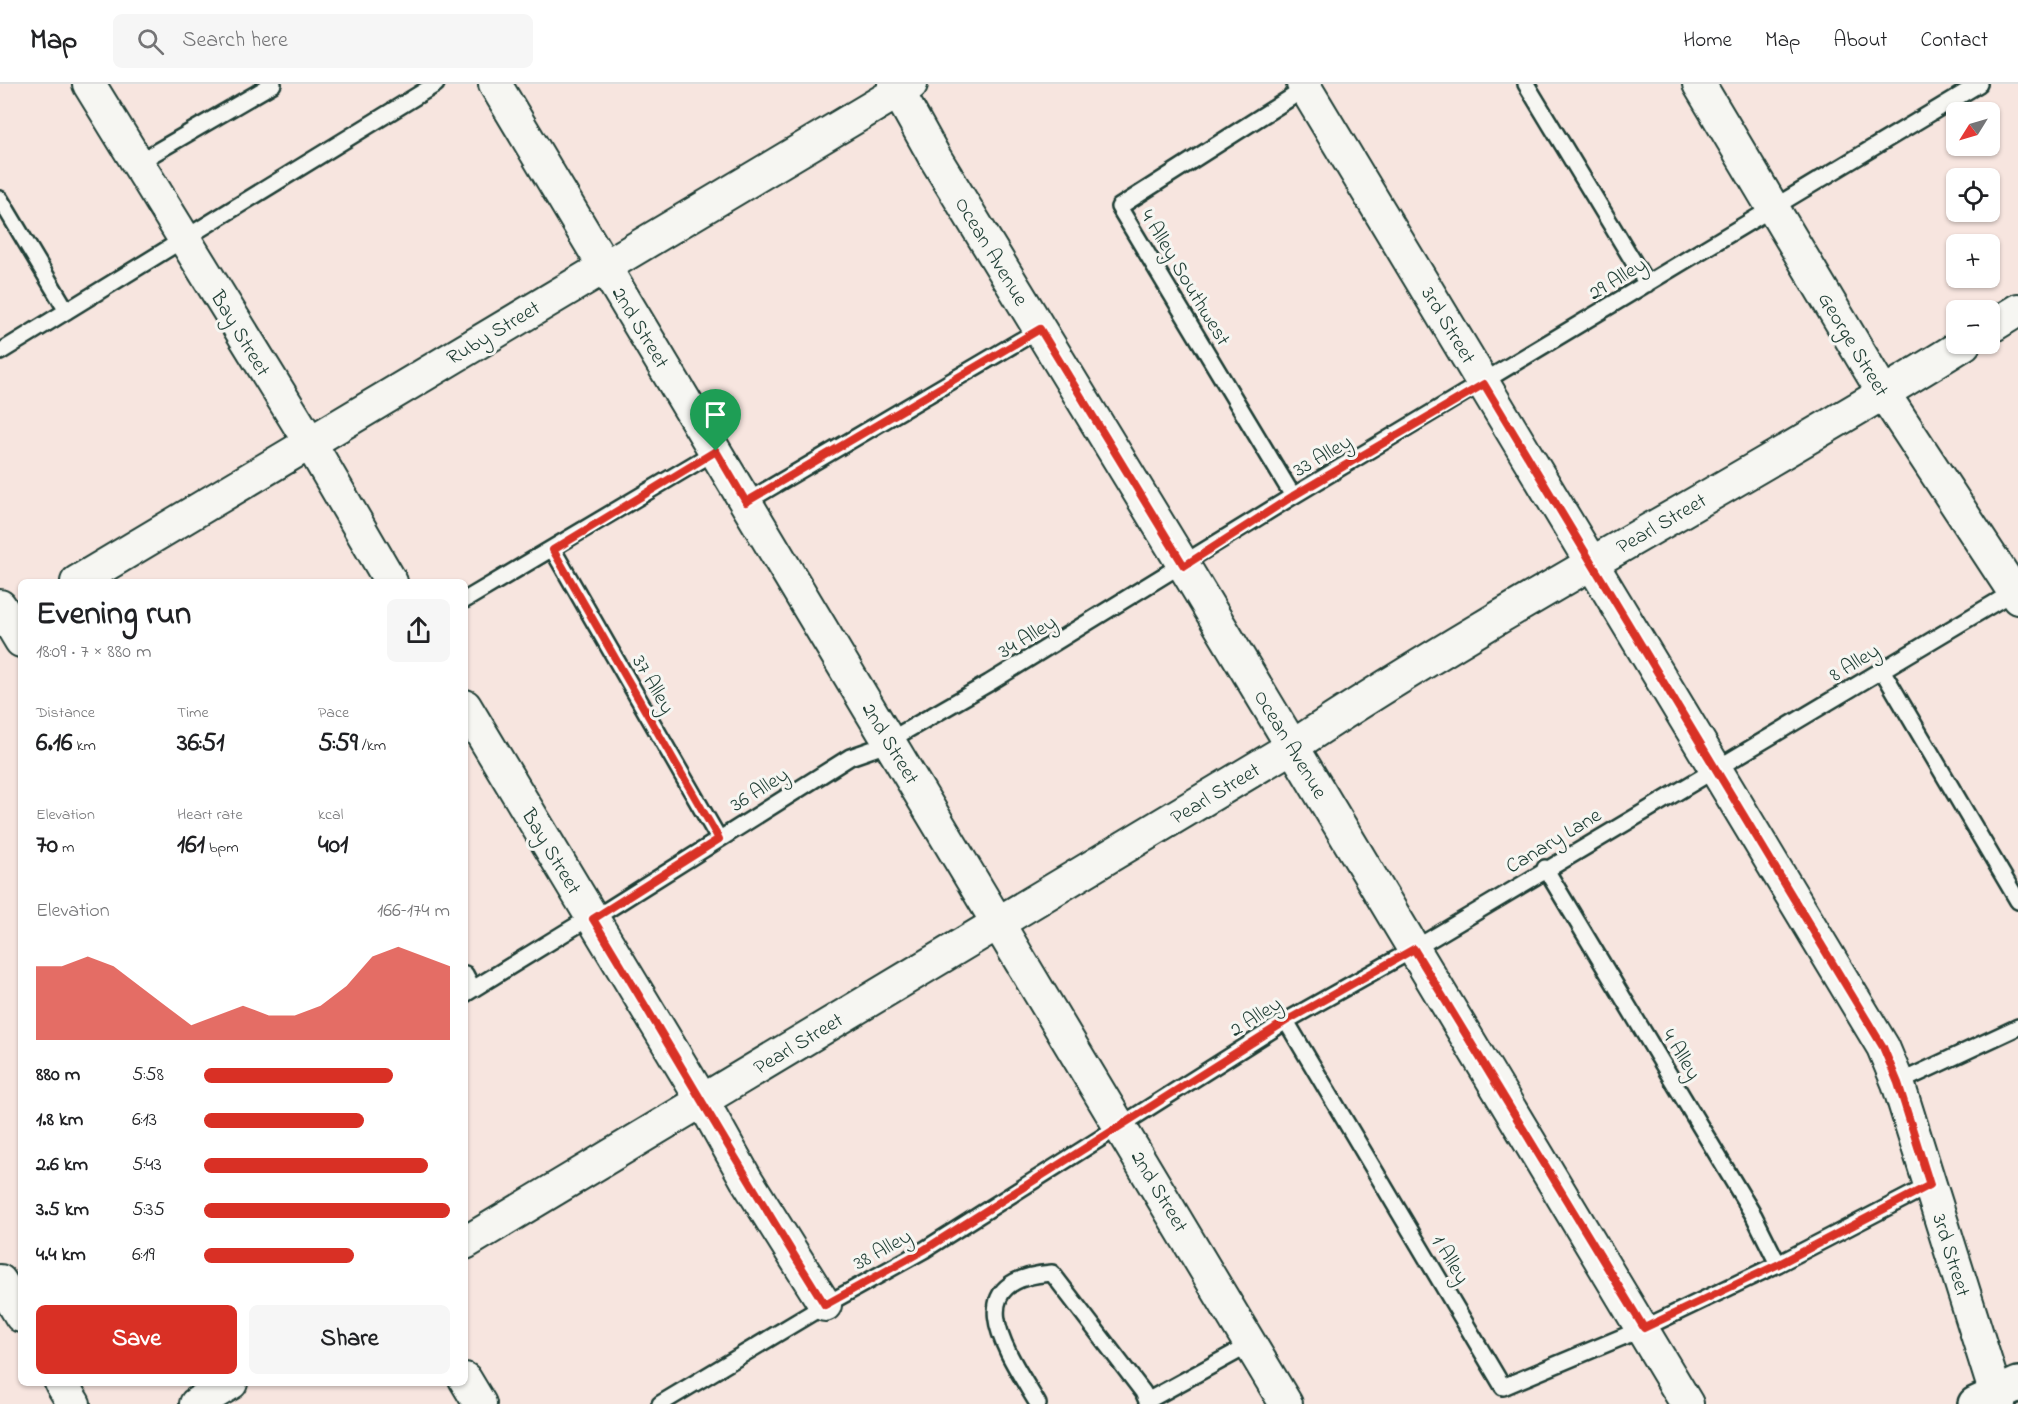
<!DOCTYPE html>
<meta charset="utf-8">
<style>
:root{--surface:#fff;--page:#f6f6f6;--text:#202124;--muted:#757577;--line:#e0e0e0;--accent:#d93025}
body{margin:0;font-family:"Indie Flower",sans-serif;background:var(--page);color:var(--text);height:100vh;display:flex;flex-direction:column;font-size:22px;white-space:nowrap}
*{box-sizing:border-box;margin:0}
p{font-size:20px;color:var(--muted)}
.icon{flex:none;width:33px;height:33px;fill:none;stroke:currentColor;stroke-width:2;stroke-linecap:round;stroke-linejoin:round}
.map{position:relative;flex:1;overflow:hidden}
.drawer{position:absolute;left:18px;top:495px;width:450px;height:807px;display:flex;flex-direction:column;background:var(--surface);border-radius:9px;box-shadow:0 2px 4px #0004}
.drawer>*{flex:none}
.needle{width:39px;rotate:233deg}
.tools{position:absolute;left:1946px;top:18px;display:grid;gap:12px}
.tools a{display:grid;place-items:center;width:54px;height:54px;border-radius:9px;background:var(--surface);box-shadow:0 2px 4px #0004;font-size:30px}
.pin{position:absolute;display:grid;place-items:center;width:51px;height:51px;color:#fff;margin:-62px -26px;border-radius:50% 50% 50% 0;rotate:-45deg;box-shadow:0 0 6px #0007}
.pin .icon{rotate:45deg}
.round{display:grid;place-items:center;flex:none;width:63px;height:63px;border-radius:9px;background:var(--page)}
.overview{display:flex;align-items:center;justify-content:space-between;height:102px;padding:0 18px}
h1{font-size:33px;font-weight:700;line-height:45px}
.stats{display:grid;grid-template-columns:repeat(3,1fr);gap:9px;height:102px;padding:6px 18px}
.stats div{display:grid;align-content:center}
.stats b{font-size:26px;font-weight:700}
.stats small{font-size:16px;font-weight:400}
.stats p{font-size:16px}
.chart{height:168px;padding:12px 18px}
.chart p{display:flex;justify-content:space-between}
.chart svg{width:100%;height:108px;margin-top:6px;fill:var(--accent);opacity:.7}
.primary-button{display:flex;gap:12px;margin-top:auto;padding:12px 18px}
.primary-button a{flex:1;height:69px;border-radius:9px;background:var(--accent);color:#fff;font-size:24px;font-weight:700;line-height:69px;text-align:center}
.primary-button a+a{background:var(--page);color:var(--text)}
ul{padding:0 18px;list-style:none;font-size:20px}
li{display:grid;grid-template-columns:96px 72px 1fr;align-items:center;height:45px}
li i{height:15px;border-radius:8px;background:var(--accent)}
header{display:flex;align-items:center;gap:36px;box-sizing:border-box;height:84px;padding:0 30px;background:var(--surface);border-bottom:2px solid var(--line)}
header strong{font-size:28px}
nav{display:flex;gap:33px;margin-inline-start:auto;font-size:21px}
.search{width:420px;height:54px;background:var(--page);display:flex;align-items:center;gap:15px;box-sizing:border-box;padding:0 21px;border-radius:9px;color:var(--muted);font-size:22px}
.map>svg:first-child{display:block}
</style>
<header>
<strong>Map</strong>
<div class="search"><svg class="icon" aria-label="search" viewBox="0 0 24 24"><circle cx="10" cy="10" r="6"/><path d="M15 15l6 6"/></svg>Search here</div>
<nav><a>Home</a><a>Map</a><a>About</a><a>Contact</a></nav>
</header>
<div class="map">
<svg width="2018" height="1320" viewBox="0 0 2018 1320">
<rect width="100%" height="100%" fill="#f7e5df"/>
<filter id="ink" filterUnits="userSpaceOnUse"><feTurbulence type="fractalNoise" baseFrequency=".0167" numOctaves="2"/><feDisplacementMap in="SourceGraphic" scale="12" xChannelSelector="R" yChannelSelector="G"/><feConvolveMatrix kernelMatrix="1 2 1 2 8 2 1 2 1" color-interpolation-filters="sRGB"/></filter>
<g filter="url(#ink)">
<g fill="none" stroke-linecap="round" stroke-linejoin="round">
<g stroke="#1f3d34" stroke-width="20">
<path id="lane" d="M 1526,0 L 1647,200
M 137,79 L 273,0
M 0,115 L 67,227
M 0,268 L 436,0
M 1293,412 L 1119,123 L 1306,4
M 746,418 L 1040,245
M 553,466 L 719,755
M 465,516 L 716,367
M 1882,586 L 2018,817
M 1545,784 L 1754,1132 L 1778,1180
M 465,890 L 473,905
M 465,910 L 579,840 L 593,835 L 850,673 L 876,664 L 989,599 L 1293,412 L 1979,0
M 1286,937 L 1503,1303 L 1644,1244 L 1778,1180 L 1930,1101
M 1898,999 L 2018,943
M 660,1320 L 825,1221 L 924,1166 L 1286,937 L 1414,865 L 2018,505
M 1038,1320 C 1009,1271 954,1196 1052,1189 L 1143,1308 L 1147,1317 L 1251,1260"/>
</g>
<g stroke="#1f3d34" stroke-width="36">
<path id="street" d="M 89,0 L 309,357 L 391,498
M 495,0 L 1286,1320
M 894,0 L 934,72 L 1184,482 L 1687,1320
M 1303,0 L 1883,963 L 1898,999 L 1999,1320
M 1699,0 L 1884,310 L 2018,514
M 1989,244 L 2018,226
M 77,498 L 911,0
M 0,522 L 21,557
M 465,622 L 702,1016 L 746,1095 L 825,1221
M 465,1159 L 1293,662 C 1510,518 1743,398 1964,260
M 0,1197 L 21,1232
M 465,1295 L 480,1320
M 61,1299 L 74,1320
M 196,1320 L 231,1299"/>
</g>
<g stroke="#1f3d34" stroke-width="38">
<path id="secondary" d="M 1975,1320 L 2018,1300"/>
</g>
<use href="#lane" stroke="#f6f6f2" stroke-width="15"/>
<use href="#street" stroke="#f6f6f2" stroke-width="32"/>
<use href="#secondary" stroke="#f6f6f2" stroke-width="33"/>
</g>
</g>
<g fill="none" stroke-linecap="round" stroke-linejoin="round" filter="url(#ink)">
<g stroke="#fff" stroke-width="12">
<path id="route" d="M 1040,245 L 1184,482 L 1293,412 L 1484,300 L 1883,963 L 1898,999 L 1930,1101 L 1779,1180 L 1644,1244 L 1414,865 L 1286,937 L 924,1166 L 825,1221 C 745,1094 671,963 593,835 L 719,755 L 553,466 L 716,367 L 746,418 Z"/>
</g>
<use href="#route" stroke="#d93025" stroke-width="8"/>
</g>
<g text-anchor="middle" stroke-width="6" stroke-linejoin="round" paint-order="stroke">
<g font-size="21" fill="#1f3d34" stroke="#f6f6f2">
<text transform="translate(992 167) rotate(59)" y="7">Ocean Avenue</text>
<text transform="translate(1186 193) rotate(59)" y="7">4 Alley Southwest</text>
<text transform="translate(1617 194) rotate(-31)" y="7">29 Alley</text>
<text transform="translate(1449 241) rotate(59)" y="7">3rd Street</text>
<text transform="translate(641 243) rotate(59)" y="7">2nd Street</text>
<text transform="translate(493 248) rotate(-31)" y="7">Ruby Street</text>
<text transform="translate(241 249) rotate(59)" y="7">Bay Street</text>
<text transform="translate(1854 260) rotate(59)" y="7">George Street</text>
<text transform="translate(1322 371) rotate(-30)" y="7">33 Alley</text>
<text transform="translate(1661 439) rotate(-30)" y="7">Pearl Street</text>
<text transform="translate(1027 552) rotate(-31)" y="7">34 Alley</text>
<text transform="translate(1854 578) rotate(-31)" y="7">8 Alley</text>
<text transform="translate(654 600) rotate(60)" y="7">37 Alley</text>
<text transform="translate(891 659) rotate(59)" y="7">2nd Street</text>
<text transform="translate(1291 660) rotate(59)" y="7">Ocean Avenue</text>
<text transform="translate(759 705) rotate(-32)" y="7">36 Alley</text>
<text transform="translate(1215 709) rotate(-31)" y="7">Pearl Street</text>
<text transform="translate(1553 756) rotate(-31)" y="7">Canary Lane</text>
<text transform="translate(552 767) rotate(59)" y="7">Bay Street</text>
<text transform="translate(1255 932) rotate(-32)" y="7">2 Alley</text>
<text transform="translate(798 959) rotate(-31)" y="7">Pearl Street</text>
<text transform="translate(1682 970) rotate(59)" y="7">4 Alley</text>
<text transform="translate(1160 1107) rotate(59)" y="7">2nd Street</text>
<text transform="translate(882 1165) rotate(-29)" y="7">38 Alley</text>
<text transform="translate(1952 1171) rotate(73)" y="7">3rd Street</text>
<text transform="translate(1451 1175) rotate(59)" y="7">1 Alley</text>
</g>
</g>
</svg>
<div class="tools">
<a><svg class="needle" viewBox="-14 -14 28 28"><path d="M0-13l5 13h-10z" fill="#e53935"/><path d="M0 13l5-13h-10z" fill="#757577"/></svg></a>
<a><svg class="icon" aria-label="locate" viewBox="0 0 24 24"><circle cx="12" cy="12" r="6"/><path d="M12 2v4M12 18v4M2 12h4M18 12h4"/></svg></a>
<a>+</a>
<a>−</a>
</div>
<div class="pin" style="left:716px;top:367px;background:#1e9e55"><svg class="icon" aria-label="arrive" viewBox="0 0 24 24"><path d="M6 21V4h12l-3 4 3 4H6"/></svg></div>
<section class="drawer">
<div class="overview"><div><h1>Evening run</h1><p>18:09 · 7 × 880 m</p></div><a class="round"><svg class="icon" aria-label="share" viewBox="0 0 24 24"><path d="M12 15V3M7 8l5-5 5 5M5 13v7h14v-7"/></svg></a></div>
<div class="stats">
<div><p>Distance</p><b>6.16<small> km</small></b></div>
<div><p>Time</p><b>36:51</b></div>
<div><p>Pace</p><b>5:59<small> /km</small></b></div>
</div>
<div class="stats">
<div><p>Elevation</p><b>70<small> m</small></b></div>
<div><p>Heart rate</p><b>161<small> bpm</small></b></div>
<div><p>kcal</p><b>401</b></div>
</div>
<div class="chart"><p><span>Elevation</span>166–174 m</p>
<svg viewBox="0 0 160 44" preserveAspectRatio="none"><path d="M0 44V14L10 14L20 10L30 14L40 22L50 30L60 38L70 34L80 30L90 34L100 34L110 30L120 22L130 10L140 6L150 10L160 14V44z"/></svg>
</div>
<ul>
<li><b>880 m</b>5:58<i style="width:77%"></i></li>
<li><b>1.8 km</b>6:13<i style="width:65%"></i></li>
<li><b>2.6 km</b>5:43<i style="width:91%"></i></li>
<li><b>3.5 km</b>5:35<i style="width:100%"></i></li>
<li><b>4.4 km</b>6:19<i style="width:61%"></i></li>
</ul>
<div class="primary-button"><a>Save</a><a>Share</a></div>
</section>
</div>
